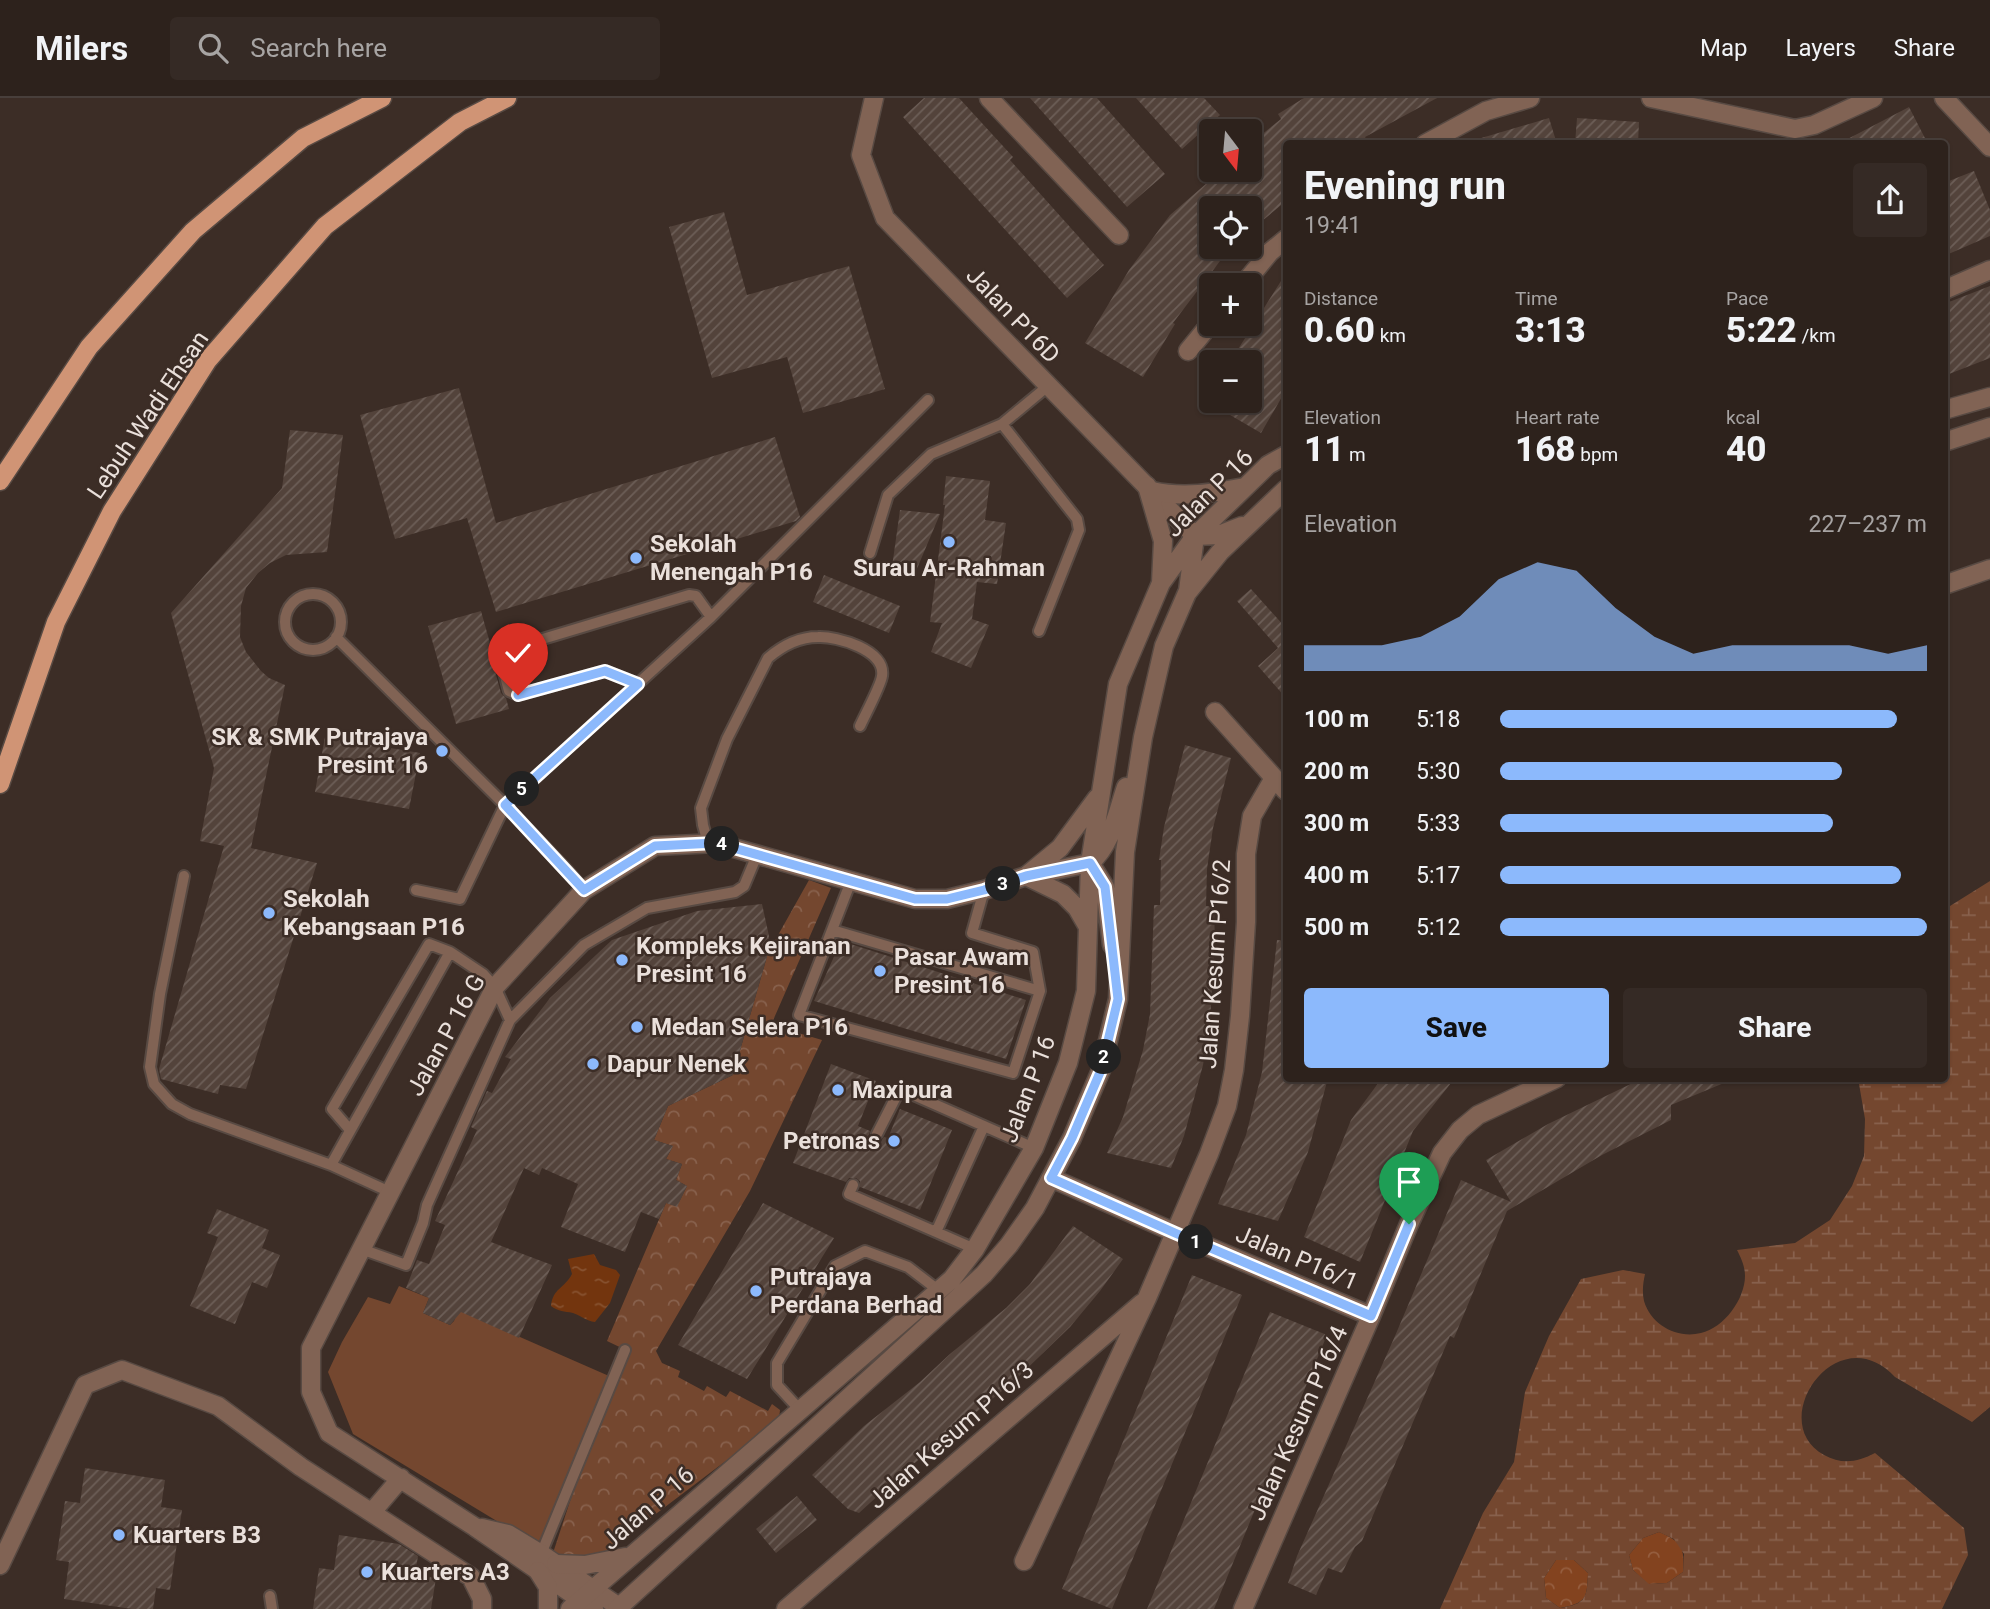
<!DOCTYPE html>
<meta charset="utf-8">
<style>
:root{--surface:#2d221c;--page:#352a25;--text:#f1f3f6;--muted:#a7a4a3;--line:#483f3b;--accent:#8cb9fc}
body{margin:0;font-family:Roboto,sans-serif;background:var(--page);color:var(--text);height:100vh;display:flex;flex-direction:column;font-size:26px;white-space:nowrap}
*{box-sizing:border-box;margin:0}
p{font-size:23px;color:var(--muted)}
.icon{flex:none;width:38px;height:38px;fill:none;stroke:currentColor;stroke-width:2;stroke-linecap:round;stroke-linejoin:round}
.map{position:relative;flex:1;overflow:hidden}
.panel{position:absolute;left:1283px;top:42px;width:665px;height:942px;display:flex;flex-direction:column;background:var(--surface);border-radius:7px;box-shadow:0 2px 5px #0004,0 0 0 2px var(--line)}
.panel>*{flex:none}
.needle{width:46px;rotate:164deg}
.tools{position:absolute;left:1199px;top:21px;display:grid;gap:14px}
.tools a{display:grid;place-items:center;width:63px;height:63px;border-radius:7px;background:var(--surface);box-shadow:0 2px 5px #0004,0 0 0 2px var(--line);font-size:35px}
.pin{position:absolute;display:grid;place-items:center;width:60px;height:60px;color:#fff;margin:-72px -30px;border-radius:50% 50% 50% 0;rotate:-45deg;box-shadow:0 0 7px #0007}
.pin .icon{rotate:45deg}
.km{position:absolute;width:35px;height:35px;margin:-18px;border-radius:50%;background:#222;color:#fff;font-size:19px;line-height:35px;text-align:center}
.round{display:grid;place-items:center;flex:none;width:74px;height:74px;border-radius:7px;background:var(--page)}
.headline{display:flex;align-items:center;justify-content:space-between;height:119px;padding:0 21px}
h1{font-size:38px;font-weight:800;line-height:52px}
.metrics{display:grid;grid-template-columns:repeat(3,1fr);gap:10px;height:119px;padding:7px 21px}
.metrics div{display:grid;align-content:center}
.metrics b{font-size:35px;font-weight:800}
.metrics small{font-size:19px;font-weight:400}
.metrics p{font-size:19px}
.chart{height:196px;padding:14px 21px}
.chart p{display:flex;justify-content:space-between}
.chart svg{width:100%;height:126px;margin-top:7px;fill:var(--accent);opacity:.7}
.action{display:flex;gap:14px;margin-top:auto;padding:14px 21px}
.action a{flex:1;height:80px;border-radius:7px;background:var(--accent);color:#111;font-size:28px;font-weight:800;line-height:80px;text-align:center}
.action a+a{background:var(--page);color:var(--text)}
ul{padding:0 21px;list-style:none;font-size:23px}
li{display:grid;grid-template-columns:112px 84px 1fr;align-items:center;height:52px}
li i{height:18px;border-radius:9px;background:var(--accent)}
header{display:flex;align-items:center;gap:42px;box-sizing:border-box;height:98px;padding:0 35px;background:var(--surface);border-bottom:2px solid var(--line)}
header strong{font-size:33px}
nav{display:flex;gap:38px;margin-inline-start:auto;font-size:24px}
.search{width:490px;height:63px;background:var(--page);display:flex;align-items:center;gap:18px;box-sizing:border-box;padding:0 24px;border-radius:7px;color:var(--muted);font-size:26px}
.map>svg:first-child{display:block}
</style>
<header>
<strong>Milers</strong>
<div class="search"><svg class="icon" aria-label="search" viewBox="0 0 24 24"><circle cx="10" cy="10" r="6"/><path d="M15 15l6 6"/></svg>Search here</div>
<nav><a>Map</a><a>Layers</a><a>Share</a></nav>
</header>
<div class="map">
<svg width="1990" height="1511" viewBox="0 0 1990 1511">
<defs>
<pattern id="forest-crowns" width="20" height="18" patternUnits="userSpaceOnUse" patternTransform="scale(1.75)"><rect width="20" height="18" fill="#83431f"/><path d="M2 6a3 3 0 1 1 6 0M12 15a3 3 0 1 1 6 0" fill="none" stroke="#955e3f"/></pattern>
<pattern id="wetland-marsh" width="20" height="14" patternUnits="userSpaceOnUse" patternTransform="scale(1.75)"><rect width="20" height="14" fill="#74472f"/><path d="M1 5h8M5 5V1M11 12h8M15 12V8" fill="none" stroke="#88614d"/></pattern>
<pattern id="park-crowns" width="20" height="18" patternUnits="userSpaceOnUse" patternTransform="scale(1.75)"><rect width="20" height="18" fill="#74472f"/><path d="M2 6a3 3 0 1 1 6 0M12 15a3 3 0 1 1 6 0" fill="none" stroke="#88614d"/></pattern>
<pattern id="water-ripples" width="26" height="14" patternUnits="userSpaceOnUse" patternTransform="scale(1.75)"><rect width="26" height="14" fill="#73350e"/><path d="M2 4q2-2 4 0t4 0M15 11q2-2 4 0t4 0" fill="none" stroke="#875230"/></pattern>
<pattern id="building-hatch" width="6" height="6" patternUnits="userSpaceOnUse" patternTransform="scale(1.75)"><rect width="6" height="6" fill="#53433b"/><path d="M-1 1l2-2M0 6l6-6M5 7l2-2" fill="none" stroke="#6c5e57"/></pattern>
</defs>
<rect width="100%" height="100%" fill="#3c2d26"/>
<path fill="url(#forest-crowns)" d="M 1659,1434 C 1682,1444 1685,1450 1683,1474 L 1667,1485 L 1648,1486 L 1633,1472 L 1629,1457 L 1643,1440 Z
M 1556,1462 L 1574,1462 L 1588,1475 C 1587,1501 1586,1505 1560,1510 L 1546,1500 L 1544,1480 Z"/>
<path fill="url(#wetland-marsh)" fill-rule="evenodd" d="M 1990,783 L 1990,1309 L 1972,1324 L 1895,1279 C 1837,1217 1764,1324 1824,1357 C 1842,1367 1858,1364 1875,1355 L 1964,1430 L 1968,1457 L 1942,1511 L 1440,1511 L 1483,1415 L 1514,1364 L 1525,1294 L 1549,1238 L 1581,1181 L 1623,1172 L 1645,1176 C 1643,1185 1642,1194 1644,1203 C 1651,1227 1677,1241 1701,1235 C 1724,1230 1745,1201 1745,1178 C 1745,1168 1741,1160 1737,1152 L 1795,1145 L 1830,1122 L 1852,1088 L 1864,1058 L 1865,1021 L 1858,980 L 1944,980 L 1944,805 L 1950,808 ZM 1659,1434 L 1674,1441 L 1684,1456 L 1683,1474 L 1667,1485 L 1649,1486 L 1633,1472 L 1629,1457 L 1643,1440 ZM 1556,1462 L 1574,1462 L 1588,1475 C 1587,1500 1586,1506 1560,1510 L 1546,1500 L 1544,1480 Z"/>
<path fill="url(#park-crowns)" d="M 809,782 L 831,790 L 771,927 L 822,942 L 750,1093 L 656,1253 L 662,1265 L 680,1273 L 678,1279 L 704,1293 L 707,1288 L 726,1299 L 730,1293 L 768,1313 L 772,1306 L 780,1312 L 779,1320 L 760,1337 L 603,1456 C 586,1460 570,1462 553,1455 L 574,1391 L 630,1254 L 607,1243 L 666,1105 L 677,1108 L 687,1088 L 676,1082 L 682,1066 L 666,1061 L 673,1048 L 654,1042 L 668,1008 L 733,977 L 768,855 Z"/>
<path fill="#74472f" d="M 399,1188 L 429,1200 L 423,1215 L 450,1227 L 454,1223 L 458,1212 L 609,1278 L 543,1451 L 353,1336 L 328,1274 L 342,1244 L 368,1199 L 390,1206 Z"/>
<path fill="url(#water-ripples)" d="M 594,1156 L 600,1167 L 616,1172 L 620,1177 L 610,1205 L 595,1224 C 586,1223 582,1218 573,1215 C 564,1213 559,1214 551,1208 C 553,1190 564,1191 572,1176 L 568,1161 Z"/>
<path fill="url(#building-hatch)" d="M 924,0 L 959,0 L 1013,59 L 1010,62 L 1104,167 L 1067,200 L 903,19 Z
M 1030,0 L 1097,0 L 1165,76 L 1127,109 Z
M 1136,0 L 1204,0 L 1220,17 L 1182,51 Z
M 1304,0 L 1437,0 L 1365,39 L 1369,46 L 1286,46 L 1286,103 L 1250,133 L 1250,110 L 1211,110 L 1211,149 L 1236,149 L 1220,163 L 1173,225 L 1175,226 L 1143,279 L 1085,245 L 1129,172 L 1170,117 L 1222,72 L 1250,72 L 1250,46 L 1281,21 L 1278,16 Z
M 1909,9 L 1928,46 L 1838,46 Z
M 1549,20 L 1557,46 L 1479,46 L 1478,41 Z
M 1577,20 L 1639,24 L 1638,46 L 1575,46 Z
M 1974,73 L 1990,112 L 1990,138 L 1944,158 L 1944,85 Z
M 724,114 L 747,197 L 849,168 L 885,291 L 803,315 L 787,259 L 712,280 L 669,129 Z
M 1286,175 L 1286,292 L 1261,335 L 1206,303 L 1250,303 L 1250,264 L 1230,264 Z
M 1990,188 L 1990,260 L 1944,278 L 1944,206 Z
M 459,290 L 496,425 L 775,339 L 800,419 L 796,423 L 496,514 L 467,420 L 395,441 L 360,317 Z
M 290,332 L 343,337 L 327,454 L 286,457 L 270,465 L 258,475 L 246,490 L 241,508 L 240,539 L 246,554 L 261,573 L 269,580 L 285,587 L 251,750 L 317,765 L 246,991 L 220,987 L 218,996 L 161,981 L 159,971 L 224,748 L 200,743 L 214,670 L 171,515 L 282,390 Z
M 946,378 L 990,383 L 985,422 L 1006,425 L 997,486 L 977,484 L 972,521 L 989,527 L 971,570 L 931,554 L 942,525 L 930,524 L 945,407 L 943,407 Z
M 900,412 L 940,416 L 916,473 L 892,469 Z
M 824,477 L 900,508 L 889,535 L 813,504 Z
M 1251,491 L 1286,530 L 1286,600 L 1258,568 L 1278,550 L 1237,503 Z
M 481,513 L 493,556 L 492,562 L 501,595 L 506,600 L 509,611 L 456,626 L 428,528 Z
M 325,639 L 420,655 L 409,711 L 315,694 Z
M 1185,647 L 1231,660 L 1213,730 L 1207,771 L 1206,808 L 1214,809 L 1215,847 L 1210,923 L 1203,967 L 1184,1038 L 1171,1070 L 1107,1055 L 1123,1019 L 1143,952 L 1150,916 L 1154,807 L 1160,807 L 1161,762 L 1159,762 L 1164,729 Z
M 762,806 L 769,838 L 768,855 L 733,977 L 668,1008 L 654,1042 L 673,1048 L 666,1061 L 682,1066 L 676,1082 L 687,1088 L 677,1109 L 666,1105 L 659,1121 L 641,1114 L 625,1154 L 561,1129 L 578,1086 L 542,1070 L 539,1077 L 524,1070 L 491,1144 L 552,1167 L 519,1240 L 461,1214 L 450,1227 L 423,1215 L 429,1200 L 406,1190 L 417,1162 L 429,1166 L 445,1127 L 435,1123 L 477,1032 L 471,1029 L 487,993 L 492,995 L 511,961 L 505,959 L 550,900 L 612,842 L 697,813 Z
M 1277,842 L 1286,843 L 1286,980 L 1328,980 L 1308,1054 L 1278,1123 L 1218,1106 L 1246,1037 L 1262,974 Z
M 841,843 L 1026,902 L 1006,961 L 814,903 Z
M 831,966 L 876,983 L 858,1028 L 870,1033 L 869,1037 L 873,1043 L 881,1043 L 884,1039 L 888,1040 L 900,1011 L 952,1032 L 920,1112 L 860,1089 L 860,1083 L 856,1080 L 849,1080 L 846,1084 L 793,1065 Z
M 1382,980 L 1455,980 L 1413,1033 L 1360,1164 L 1304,1139 L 1351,1022 Z
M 1643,980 L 1736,980 L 1671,1007 L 1671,1022 L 1602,1057 L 1507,1113 L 1454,1240 L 1450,1238 L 1362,1443 L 1355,1449 L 1342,1475 L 1328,1470 L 1316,1497 L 1288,1485 L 1297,1458 L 1395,1238 L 1461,1082 L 1511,1104 L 1486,1062 L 1548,1026 Z
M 763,1105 L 834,1140 L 747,1281 L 678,1247 Z
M 217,1111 L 269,1132 L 262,1150 L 280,1157 L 267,1190 L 252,1184 L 235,1226 L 190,1208 L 218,1139 L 207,1135 Z
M 1073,1128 L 1123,1161 L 1100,1193 L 1070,1229 L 1014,1283 L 904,1374 L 859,1415 L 848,1411 L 812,1377 L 864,1328 L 920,1284 L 950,1256 L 1006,1210 L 1030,1186 Z
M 1192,1177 L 1242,1197 L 1112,1511 L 1062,1491 Z
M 1270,1214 L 1327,1237 L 1214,1511 L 1147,1511 Z
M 85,1370 L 165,1382 L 161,1409 L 182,1412 L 170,1492 L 156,1490 L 153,1511 L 132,1511 L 64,1501 L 69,1464 L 56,1462 L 65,1403 L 80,1405 Z
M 797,1398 L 817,1422 L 776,1455 L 756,1431 Z
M 339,1437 L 399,1446 L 418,1458 L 415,1476 L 436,1480 L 431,1511 L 313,1511 L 319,1470 L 334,1472 Z"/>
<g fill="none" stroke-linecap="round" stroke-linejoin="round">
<g stroke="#584a43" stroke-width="14">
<path id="service" d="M 1002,326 L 1077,421 L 1079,432 L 1039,533
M 870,455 L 888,397 L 931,356 L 1002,326 L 1048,288
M285 524a28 28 0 1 1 56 0a28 28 0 1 1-56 0Z
M 336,539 L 505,707 L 568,773 L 584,792
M 638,586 L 605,573 L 518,597 L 509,593 L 500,560 L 506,552 L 689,497 L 696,498 L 711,519
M 708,745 L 703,727 L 701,710 L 727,641 L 768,560 C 782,548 799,539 818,539 C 837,538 886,552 882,578 C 881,587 865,617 860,628
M 184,778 L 160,896 L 150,969 L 154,986 L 172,1006 L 190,1016 L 331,1067
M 851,783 L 799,917 L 1013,975 L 1040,893 L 1033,854 L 972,835 L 984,792
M 416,792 L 460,801 L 505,707 L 711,519 L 928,302
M 832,832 L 1040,893
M 350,1032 L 332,1011 L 429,846 L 450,854
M 877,1036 L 900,991 L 1034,1050
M 853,1087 L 849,1096 L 975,1151
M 390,1094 L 331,1067 L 450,854 L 483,876 L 495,889 L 510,922
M 936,1134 L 984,1028
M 361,1151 L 406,1167 L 423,1125 L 427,1107 L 510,922 L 584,847 L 647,810 L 735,794 L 744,788 L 757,757
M 800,1312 L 777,1287 L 777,1265 L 835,1168 L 865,1153 L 908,1169 L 938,1192
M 541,1456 L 625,1252
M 270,1498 L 272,1511"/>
</g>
<g stroke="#584a43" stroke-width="21">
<path id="minor" d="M 874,0 L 861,57 L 885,120 L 1195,438
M 989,0 L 1119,137
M 1651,0 L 1795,31 L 1814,27 L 1873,0
M 1944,0 L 1990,49
M 1425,46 L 1486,13 L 1530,0
M 1243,187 L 1270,154 L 1286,141
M 1944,192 L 1990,172
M 1188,253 L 1211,225
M 1944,487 L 1990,471
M 1215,614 L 1286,693
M 1051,1080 L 1176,1135 L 1371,1218
M 372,1414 L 401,1380
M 482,1430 L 508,1436 L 541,1456 L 619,1509
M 1024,1463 L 1147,1200 L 1209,1056 L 1227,1008 L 1234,972 L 1240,918 L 1246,824 L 1246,756 L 1252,718 L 1274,680
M 0,1467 L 85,1287 L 122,1272 L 218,1308 L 301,1369 L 471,1479 L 482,1501 L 482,1511
M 594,1511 L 475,1429 L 329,1335 L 311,1294 L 311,1250 L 495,889 L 584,792 L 655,748 L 716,745 L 915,801 L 947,801 L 984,792 L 1026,778 L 1090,765
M 786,1511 L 1142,1205
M 1243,1511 L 1371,1218 L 1409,1126 L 1442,1055 L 1460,1032 L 1478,1017 L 1557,980"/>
</g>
<g stroke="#584a43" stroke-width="21">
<path id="tertiary" d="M 1944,312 L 1990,299
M 1944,344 L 1990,329
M 1147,388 L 1163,443 L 1161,485
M 1152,393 C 1184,400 1213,395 1245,389
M 1188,493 L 1195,438 L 1219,437 L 1242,428
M 1090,765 L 1105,789 L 1112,847
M 1090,765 C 1112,746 1117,715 1126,689
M 1088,829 L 1077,810 L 1063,796 L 1026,778 L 1060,750 L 1097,700
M 556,1466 L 585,1467 L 625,1459
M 538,1473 L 548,1489 L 548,1511
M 570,1511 L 952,1181 L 975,1151 L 1034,1050 L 1068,965 L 1086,893 L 1090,765 L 1118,586 L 1161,485 L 1195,438 L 1268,367 L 1286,357
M 617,1511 L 984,1176 L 1009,1147 L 1035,1110 L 1072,1040 L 1101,972 L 1118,901 L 1125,754 L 1143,639 L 1164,548 L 1187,495 L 1220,454 L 1286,391"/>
</g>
<g stroke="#584a43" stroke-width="21">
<path id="primary" d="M 0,383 L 89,249 L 193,133 L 303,40 L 382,0
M 0,686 L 56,524 L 112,413 L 208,262 L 325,128 L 460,24 L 507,0"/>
</g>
<use href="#service" stroke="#816354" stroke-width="10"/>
<use href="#minor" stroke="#816354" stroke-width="18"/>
<use href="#tertiary" stroke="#816354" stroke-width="18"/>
<use href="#primary" stroke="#d09475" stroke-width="18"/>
</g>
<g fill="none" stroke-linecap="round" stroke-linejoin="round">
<g stroke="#fff" stroke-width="14">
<path id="route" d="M 518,597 L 605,573 L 638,586 L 505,707 L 584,792 L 655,748 L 716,745 L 915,801 L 947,801 L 984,792 L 1026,778 L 1090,765 L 1105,789 L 1118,901 L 1101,972 L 1072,1040 L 1051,1080 L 1175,1135 L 1371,1218 L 1409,1126"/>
</g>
<use href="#route" stroke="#8cb9fc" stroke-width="9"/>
</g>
<g fill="#8cb9fc" stroke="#3c2d26" stroke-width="2.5">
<circle cx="949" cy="444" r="7"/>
<circle cx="636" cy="460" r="7"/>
<circle cx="442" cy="653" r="7"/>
<circle cx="269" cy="815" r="7"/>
<circle cx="622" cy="862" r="7"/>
<circle cx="880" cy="873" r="7"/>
<circle cx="637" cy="929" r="7"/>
<circle cx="593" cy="966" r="7"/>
<circle cx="838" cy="992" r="7"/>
<circle cx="894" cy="1043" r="7"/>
<circle cx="756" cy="1193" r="7"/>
<circle cx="119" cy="1437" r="7"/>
<circle cx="367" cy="1474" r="7"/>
</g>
<g text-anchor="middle" stroke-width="5" stroke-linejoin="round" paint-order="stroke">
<g font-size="24" fill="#eae0db" stroke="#3c2d26">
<text transform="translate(1013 217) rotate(46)" y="8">Jalan P16D</text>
<text transform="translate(148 317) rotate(-56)" y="8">Lebuh Wadi Ehsan</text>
<text transform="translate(1209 395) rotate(-45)" y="8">Jalan P 16</text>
<text transform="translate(1215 866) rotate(-86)" y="8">Jalan Kesum P16/2</text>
<text transform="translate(446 937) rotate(-61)" y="8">Jalan P 16 G</text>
<text transform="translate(1028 991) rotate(-69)" y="8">Jalan P 16</text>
<text transform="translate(1297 1160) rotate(23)" y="8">Jalan P16/1</text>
<text transform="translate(1298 1325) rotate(-66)" y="8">Jalan Kesum P16/4</text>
<text transform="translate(951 1337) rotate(-41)" y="8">Jalan Kesum P16/3</text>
<text transform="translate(648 1410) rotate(-41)" y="8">Jalan P 16</text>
</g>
<g font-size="24" font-weight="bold" fill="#eae0db" stroke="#3c2d26" text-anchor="start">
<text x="650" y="454">Sekolah<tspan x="650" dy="28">Menengah P16</tspan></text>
<text x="949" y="478" text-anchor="middle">Surau Ar-Rahman</text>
<text x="428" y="647" text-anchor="end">SK &amp; SMK Putrajaya<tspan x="428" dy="28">Presint 16</tspan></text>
<text x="283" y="809">Sekolah<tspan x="283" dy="28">Kebangsaan P16</tspan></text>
<text x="636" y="856">Kompleks Kejiranan<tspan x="636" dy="28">Presint 16</tspan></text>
<text x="894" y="867">Pasar Awam<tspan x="894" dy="28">Presint 16</tspan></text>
<text x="651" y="937">Medan Selera P16</text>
<text x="607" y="974">Dapur Nenek</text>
<text x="852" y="1000">Maxipura</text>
<text x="880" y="1051" text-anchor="end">Petronas</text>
<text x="770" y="1187">Putrajaya<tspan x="770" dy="28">Perdana Berhad</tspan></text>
<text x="133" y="1445">Kuarters B3</text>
<text x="381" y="1482">Kuarters A3</text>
</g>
</g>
</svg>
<div class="tools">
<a><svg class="needle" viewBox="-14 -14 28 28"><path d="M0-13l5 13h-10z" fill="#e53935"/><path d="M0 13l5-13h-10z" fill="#a7a4a3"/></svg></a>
<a><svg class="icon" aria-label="locate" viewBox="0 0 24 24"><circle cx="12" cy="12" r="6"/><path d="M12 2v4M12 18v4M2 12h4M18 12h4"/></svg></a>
<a>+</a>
<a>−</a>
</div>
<div class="pin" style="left:1409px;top:1126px;background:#1e9e55"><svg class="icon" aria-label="arrive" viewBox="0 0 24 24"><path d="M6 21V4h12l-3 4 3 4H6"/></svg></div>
<div class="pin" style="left:518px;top:597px;background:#d93025"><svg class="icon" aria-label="check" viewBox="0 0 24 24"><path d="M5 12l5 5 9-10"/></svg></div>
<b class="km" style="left:1196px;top:1144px">1</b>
<b class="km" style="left:1104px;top:959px">2</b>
<b class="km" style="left:1003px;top:786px">3</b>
<b class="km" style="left:722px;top:746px">4</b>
<b class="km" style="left:522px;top:691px">5</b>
<section class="panel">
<div class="headline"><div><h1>Evening run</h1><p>19:41</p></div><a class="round"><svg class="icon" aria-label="share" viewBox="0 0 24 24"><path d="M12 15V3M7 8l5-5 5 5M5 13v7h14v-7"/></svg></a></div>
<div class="metrics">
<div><p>Distance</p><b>0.60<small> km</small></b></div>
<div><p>Time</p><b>3:13</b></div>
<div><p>Pace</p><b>5:22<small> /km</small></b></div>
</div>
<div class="metrics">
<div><p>Elevation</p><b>11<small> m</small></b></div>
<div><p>Heart rate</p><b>168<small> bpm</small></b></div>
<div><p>kcal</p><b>40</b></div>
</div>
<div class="chart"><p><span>Elevation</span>227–237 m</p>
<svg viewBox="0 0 160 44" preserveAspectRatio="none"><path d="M0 44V35L10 35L20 35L30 32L40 25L50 12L60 6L70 9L80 22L90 32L100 38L110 35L120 35L130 35L140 35L150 38L160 35V44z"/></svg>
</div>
<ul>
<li><b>100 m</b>5:18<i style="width:93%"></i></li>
<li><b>200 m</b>5:30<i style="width:80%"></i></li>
<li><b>300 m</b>5:33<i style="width:78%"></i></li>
<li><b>400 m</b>5:17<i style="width:94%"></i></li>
<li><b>500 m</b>5:12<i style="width:100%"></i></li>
</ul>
<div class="action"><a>Save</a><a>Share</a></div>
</section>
</div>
